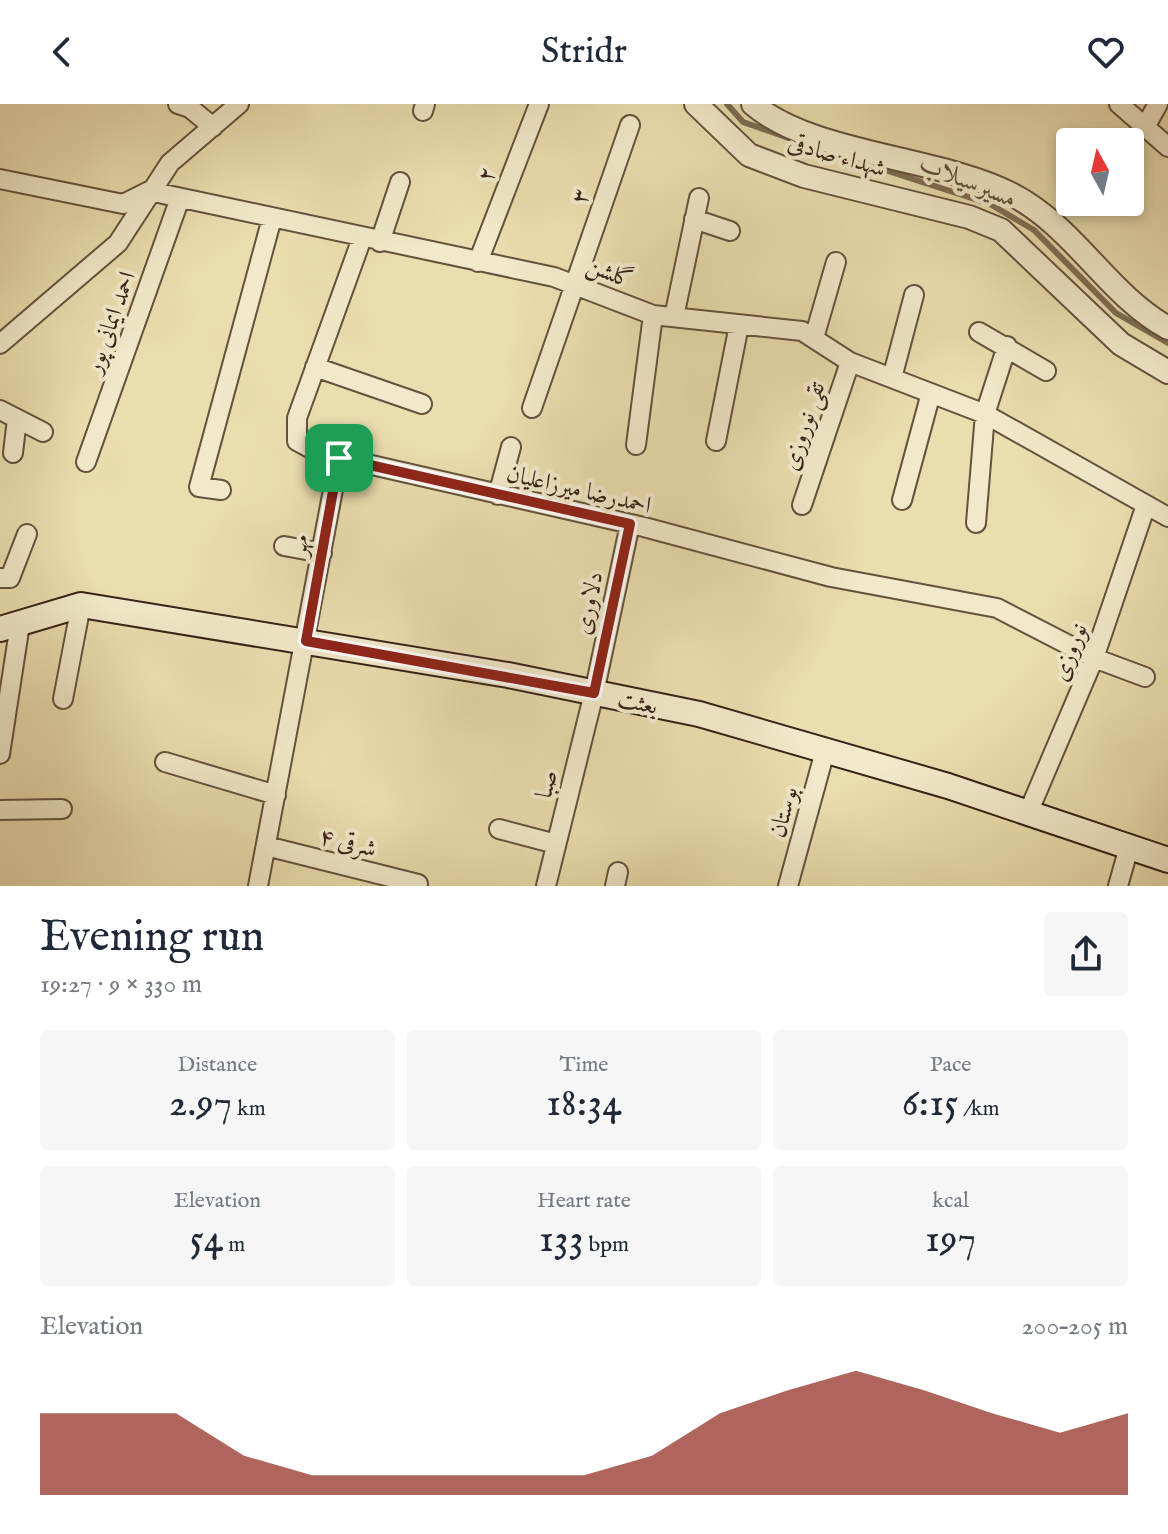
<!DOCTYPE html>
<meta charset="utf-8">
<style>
:root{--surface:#fff;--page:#f6f6f7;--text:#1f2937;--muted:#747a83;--accent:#8f2418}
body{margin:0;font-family:"IM FELL English",Amiri,serif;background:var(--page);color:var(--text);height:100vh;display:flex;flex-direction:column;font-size:30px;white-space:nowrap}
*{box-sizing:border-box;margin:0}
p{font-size:26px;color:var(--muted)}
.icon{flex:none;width:44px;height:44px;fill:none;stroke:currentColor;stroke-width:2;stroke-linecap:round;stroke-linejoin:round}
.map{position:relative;height:782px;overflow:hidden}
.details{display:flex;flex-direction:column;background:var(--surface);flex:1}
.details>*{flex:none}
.needle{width:52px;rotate:352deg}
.tools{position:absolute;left:1056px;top:24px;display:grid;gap:16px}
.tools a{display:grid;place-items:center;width:88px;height:88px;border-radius:8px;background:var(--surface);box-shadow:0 4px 12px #0003;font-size:40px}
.pin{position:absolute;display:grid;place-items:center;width:68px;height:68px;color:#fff;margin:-34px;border-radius:16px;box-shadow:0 4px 12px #0006}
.round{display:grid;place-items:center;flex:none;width:84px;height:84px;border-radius:8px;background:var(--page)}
.head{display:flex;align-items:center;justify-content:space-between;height:136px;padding:0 40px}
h1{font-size:44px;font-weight:600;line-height:60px}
.stats{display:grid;grid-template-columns:repeat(3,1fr);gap:12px;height:136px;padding:8px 40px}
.stats div{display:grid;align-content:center;border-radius:8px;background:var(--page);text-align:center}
.stats b{font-size:40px;font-weight:600}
.stats small{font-size:22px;font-weight:400}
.stats p{font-size:22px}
.chart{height:224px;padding:16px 40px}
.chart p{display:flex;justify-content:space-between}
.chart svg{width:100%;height:144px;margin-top:8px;fill:var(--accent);opacity:.7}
header{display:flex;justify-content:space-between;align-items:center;height:104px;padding:0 40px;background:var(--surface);font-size:36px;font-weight:600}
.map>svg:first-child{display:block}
</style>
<header><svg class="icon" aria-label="back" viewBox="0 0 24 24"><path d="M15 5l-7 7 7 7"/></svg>Stridr<svg class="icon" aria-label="heart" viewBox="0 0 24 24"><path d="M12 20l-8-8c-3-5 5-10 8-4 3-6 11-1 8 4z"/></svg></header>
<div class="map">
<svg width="1168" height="782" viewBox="0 0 1168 782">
<rect width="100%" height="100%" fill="#eaddae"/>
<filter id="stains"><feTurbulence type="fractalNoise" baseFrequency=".0025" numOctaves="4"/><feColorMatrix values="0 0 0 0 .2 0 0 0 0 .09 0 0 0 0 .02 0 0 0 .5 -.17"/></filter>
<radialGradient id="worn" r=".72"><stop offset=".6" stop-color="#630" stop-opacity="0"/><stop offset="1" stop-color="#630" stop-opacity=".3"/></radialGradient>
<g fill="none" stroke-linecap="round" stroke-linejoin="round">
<path stroke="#7e6d53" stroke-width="6" d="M 727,0 L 743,18 L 800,38
M 814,43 L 990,100 L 1034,126 L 1116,209 L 1168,239"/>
<g stroke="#64523e" stroke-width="22">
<path id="minor" d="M 178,0 L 190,4 L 213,23
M 1119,0 L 1168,43
M 423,7 L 425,0
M 1145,23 L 1158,0
M 0,75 L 123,100 L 149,87 L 554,173 L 653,211 L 802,227 L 850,258 L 985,310 L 1168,413
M 694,115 L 730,127
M 362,134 L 297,314 L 297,337 L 319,349 L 644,423 L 831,473 L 997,504 L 1094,554 L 1145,573
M 380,138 L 400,78
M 478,158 L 539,0
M 674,213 L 699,94
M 979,228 L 1046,267
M 814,234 L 836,158
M 0,240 L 118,139 L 170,59 L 239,0
M 315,263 L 422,300
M 892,274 L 914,191
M 532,304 L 630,21
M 0,306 L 43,328
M 716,337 L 739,221
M 636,341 L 653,211
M 13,349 L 17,315
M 86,358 L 180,94
M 221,386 L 199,383 L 272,114
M 498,391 L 511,343
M 902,396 L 931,289
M 802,401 L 850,258
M 976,419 L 985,310 L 1007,242
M 284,442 L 322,449
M 0,474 L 10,474 L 27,430
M 63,595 L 81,501
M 0,650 L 20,520
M 165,658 L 276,691
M 0,706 L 62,705
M 1028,709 L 1094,554 L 1146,401
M 499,725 L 556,740
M 266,742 L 418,780
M 258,782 L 339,354
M 546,782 L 594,589 L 630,420
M 615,782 L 618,768
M 788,782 L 825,647
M 1118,782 L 1129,743"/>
</g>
<g stroke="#64523e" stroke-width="26">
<path id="tertiary" d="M 696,0 L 749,51 L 804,72 L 969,113 L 1001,126 L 1121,240 L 1168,268
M 753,0 C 810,50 939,53 1011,90 C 1074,122 1107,190 1168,224"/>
</g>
<g stroke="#372318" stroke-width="28">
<path id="secondary" d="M 0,525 L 81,501 L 508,571 L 699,610 L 948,682 L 1168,756"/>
</g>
<use href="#minor" stroke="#f1e9ca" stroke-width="18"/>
<use href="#tertiary" stroke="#f1e9ca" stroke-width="22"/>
<use href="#secondary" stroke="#f1e9ca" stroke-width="24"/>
</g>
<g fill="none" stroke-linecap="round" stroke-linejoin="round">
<g stroke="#fff" stroke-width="16">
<path id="route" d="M 339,354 L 630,420 L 594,589 L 306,537 Z"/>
</g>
<use href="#route" stroke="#8f2418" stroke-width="10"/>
</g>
<g text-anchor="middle" stroke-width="8" stroke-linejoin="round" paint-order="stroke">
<g font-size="24" fill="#372318" stroke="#f1e9ca">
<text transform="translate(837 51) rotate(16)" y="8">شهداء صادقی</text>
<text transform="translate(486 70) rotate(-69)" y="8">۲</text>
<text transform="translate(580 92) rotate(-71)" y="8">۳</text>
<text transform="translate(610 168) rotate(22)" y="8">گلشن</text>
<text transform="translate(110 218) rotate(-70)" y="8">احمد ایمانی پور</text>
<text transform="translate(803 322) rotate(-72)" y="8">تقی نوروزی</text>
<text transform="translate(579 385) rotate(13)" y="8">احمدرضا میرزاعلیان</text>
<text transform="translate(299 441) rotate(-80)" y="8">مهر</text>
<text transform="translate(588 499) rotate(-78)" y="8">دلاوری</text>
<text transform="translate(1069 548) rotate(-69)" y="8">نوروزی</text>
<text transform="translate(638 598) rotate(12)" y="8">بعثت</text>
<text transform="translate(546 680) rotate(-76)" y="8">صبا</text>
<text transform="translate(783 708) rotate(-75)" y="8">بوستان</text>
<text transform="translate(348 738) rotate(14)" y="8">۴ شرقی</text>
</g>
<g font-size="26" font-style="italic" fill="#604e3b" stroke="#f1e9ca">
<text transform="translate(969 76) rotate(22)" y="9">مسیرسیلاب</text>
</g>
</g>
<rect width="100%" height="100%" filter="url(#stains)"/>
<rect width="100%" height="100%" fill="url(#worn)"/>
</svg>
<div class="tools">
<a><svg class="needle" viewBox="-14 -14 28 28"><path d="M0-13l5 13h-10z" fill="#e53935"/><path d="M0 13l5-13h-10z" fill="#747a83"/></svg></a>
</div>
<div class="pin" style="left:339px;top:354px;background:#1e9e55"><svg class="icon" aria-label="arrive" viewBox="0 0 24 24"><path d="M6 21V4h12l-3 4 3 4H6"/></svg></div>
</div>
<section class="details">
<div class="head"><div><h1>Evening run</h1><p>19:27 · 9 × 330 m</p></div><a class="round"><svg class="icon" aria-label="share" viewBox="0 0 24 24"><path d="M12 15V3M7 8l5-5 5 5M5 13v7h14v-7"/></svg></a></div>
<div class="stats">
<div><p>Distance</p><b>2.97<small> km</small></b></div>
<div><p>Time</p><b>18:34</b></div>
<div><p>Pace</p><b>6:15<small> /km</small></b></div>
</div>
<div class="stats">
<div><p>Elevation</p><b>54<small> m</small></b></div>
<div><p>Heart rate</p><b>133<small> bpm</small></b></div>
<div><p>kcal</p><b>197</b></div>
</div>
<div class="chart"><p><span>Elevation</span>200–205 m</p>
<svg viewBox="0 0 160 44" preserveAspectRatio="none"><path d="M0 44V19L10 19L20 19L30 32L40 38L50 38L60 38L70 38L80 38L90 32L100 19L110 12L120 6L130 12L140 19L150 25L160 19V44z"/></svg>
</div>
</section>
